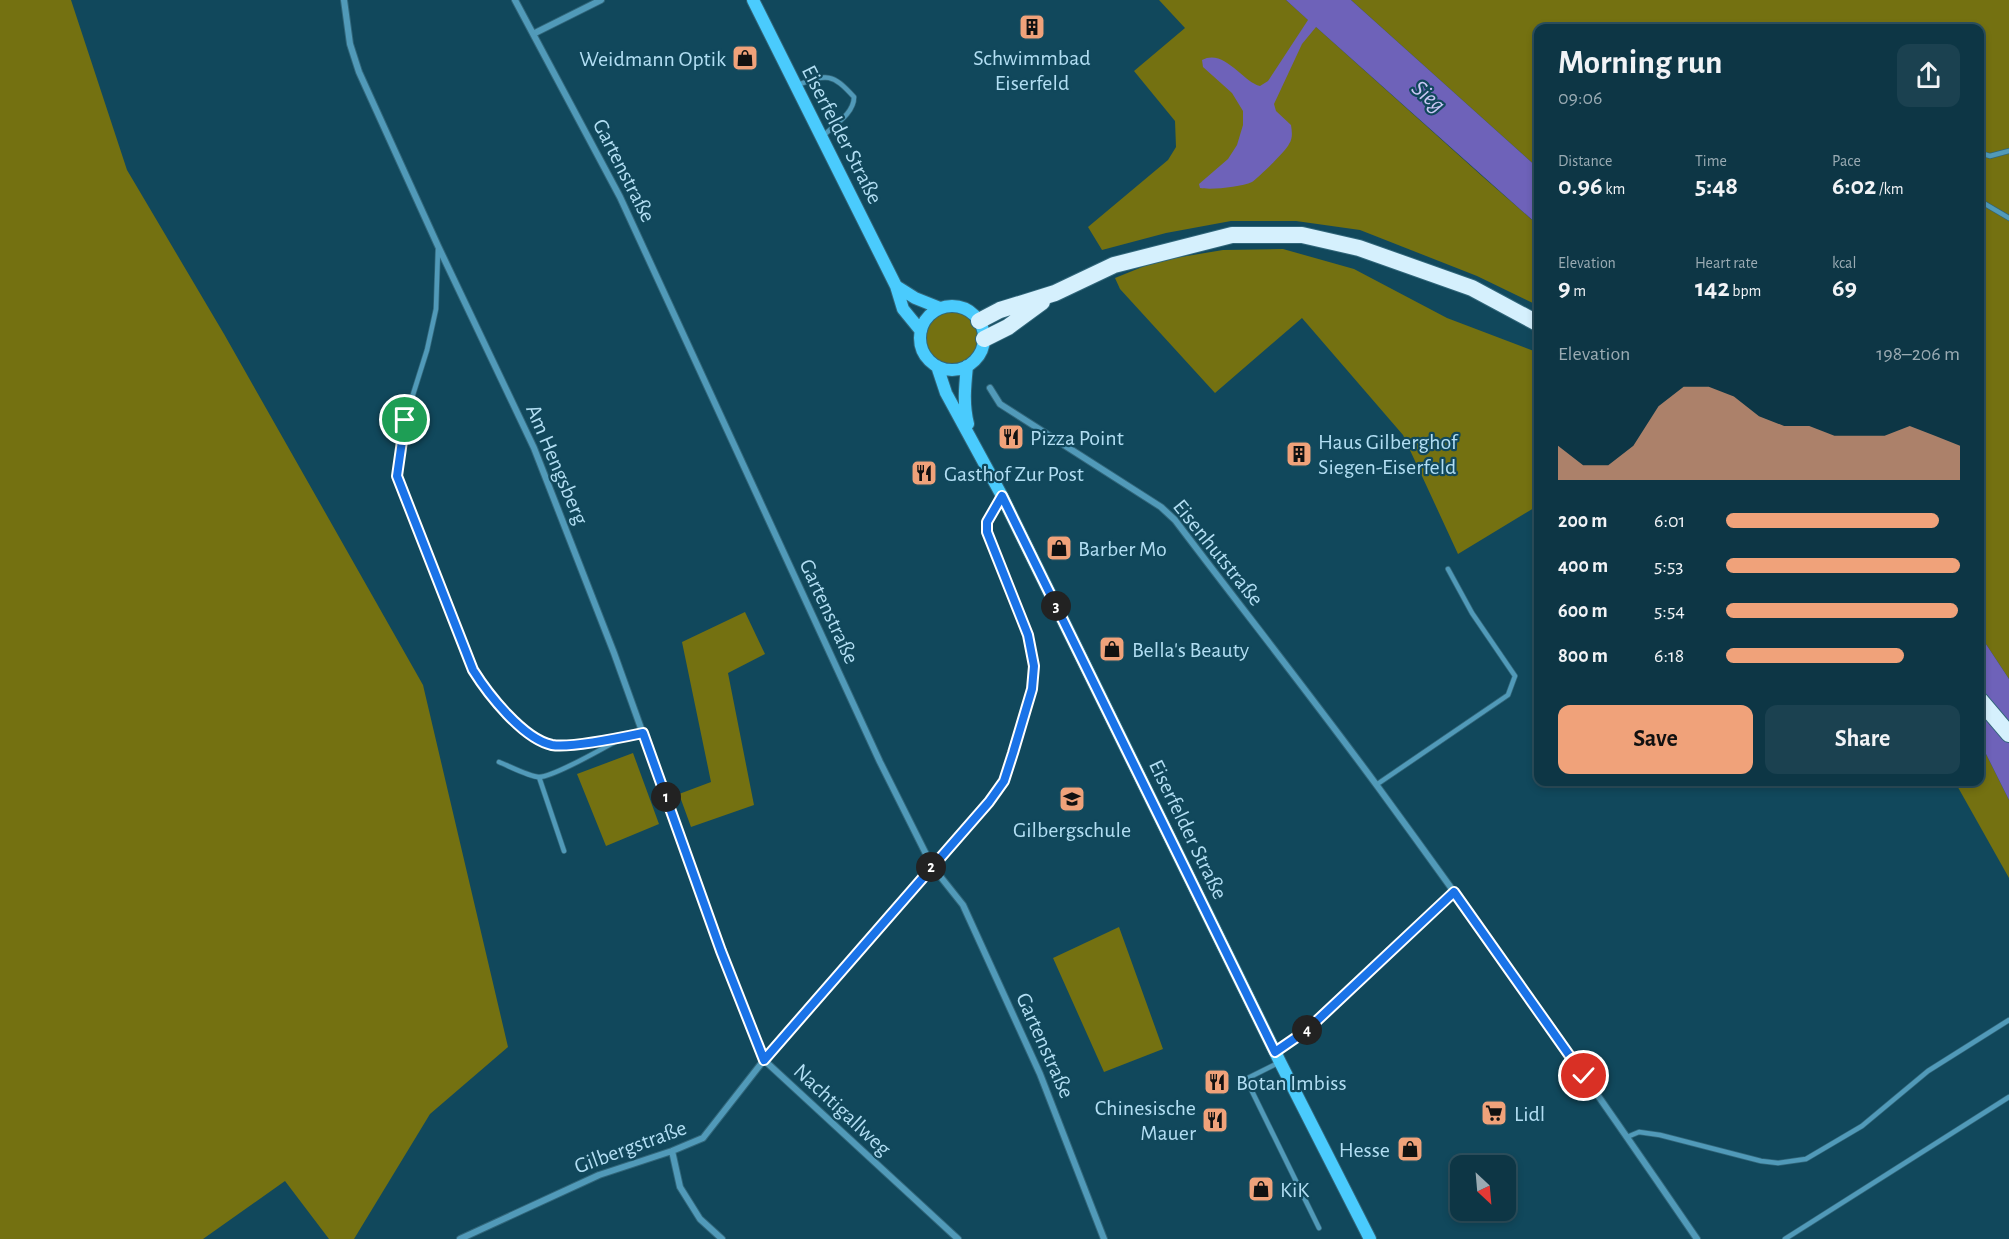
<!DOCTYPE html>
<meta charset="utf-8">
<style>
:root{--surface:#0d3645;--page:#1b4150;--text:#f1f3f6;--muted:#9aabb3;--line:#2d505e;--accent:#f0a27a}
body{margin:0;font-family:"Alegreya Sans",sans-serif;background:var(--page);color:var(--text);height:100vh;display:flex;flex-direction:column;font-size:22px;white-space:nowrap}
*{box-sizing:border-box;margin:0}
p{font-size:20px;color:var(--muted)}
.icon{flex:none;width:33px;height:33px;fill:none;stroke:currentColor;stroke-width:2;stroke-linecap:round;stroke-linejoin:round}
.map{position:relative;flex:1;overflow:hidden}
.sheet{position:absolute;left:1534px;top:24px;width:450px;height:762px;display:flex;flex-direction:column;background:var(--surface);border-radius:12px;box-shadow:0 3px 9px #0003,0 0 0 2px var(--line)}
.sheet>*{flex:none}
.needle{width:39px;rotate:154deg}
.controls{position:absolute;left:1450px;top:1155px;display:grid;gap:12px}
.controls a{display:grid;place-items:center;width:66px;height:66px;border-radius:12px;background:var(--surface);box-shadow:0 3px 9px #0003,0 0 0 2px var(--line);font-size:30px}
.pin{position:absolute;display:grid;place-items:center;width:51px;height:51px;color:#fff;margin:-26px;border:3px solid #fff;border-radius:50%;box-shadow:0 2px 6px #0007}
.km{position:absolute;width:30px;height:30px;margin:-15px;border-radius:50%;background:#222;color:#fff;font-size:16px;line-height:30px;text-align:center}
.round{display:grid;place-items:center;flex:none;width:63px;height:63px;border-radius:12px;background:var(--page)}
.overview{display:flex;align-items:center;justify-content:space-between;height:102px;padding:0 24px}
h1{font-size:33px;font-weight:700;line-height:45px}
.figures{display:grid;grid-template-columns:repeat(3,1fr);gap:9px;height:102px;padding:6px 24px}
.figures div{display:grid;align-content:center}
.figures b{font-size:26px;font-weight:700}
.figures small{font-size:16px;font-weight:400}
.figures p{font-size:16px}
.chart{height:168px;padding:12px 24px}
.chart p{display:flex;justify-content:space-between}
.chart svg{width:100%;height:108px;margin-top:6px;fill:var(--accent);opacity:.7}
.button{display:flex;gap:12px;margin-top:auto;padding:12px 24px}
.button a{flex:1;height:69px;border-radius:12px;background:var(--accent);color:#111;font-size:24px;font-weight:700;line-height:69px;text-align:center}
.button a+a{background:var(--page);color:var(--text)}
ul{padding:0 24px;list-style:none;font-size:20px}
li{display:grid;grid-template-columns:96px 72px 1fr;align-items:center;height:45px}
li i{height:15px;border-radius:8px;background:var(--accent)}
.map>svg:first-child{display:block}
</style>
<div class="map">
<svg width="2009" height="1239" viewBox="0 0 2009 1239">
<rect width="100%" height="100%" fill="#11485c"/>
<path fill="#747111" d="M 0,0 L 71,0 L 127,170 L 224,334 L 423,685 L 508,1047 L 430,1114 L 354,1239 L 329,1239 L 285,1181 L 203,1239 L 0,1239 Z
M 1159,0 L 1286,0 L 1482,176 L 1539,226 L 1539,306 L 1477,276 L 1360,230 L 1296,221 L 1231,221 L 1166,233 L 1102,250 L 1088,227 L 1168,160 L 1176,147 L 1175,121 L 1134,71 L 1185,28 Z
M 1351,0 L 2009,0 L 2009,679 L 1980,635 L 1980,28 L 1539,28 L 1539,169 Z
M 1283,249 L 1354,269 L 1447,318 L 1539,353 L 1539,505 L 1458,554 L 1403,435 L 1302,318 L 1215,393 L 1120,289 L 1115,278 L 1157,261 L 1223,250 Z
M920 338a32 32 0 1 1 64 0a32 32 0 1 1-64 0Z
M 745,612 L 765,654 L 728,673 L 754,805 L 691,827 L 679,794 L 711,782 L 682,642 Z
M 1980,742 L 2009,800 L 2009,878 L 1955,782 L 1980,782 Z
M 633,753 L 659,824 L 606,846 L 577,774 Z
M 1119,927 L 1163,1049 L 1104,1072 L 1053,958 Z"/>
<path fill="#6e62b9" d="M 1286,0 L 1351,0 L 1539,169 L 1539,226 L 1316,27 L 1302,44 L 1274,104 L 1276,111 L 1291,125 C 1292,132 1293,138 1289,144 C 1287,150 1257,179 1252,182 C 1241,187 1212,190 1200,188 L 1199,184 L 1228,159 L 1237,145 L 1243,125 L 1243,111 L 1232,93 L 1203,67 L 1202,60 C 1224,48 1243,82 1260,86 L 1268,81 L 1308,20 Z
M 1980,635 L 2009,679 L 2009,800 L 1980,742 Z"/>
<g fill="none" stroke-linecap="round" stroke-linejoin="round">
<g stroke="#31667a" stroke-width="6">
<path id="service" d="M 797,85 C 828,74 832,73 854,97 C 854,114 834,125 823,136
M 1980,153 L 1990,156 L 2009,151
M 1980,201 L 2009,218
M 438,249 L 436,309 L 427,350 L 405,420 L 397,476 L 473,670 C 488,694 523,739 552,745 C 569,748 624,738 643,733
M 499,762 C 509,766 530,777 539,777 C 554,777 605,747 620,739
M 539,777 L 564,851
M 1376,785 L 1508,695 L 1515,676 L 1472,613 L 1448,569
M 1280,1062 L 1246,1079 L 1319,1228
M 1627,1137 L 1639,1132 L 1660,1135 L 1761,1161 L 1778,1163 L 1806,1159 L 1862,1126 L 1928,1071 L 2009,1020
M 1785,1239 L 2009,1097"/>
</g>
<g stroke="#31667a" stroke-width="8">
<path id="minor" d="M 344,0 L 350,44 L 359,72 L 438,246 L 534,448 L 614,653 L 721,951 L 764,1060 L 958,1239
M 515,0 L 620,197 L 880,762 L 932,866 L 963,905 L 1040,1074 L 1104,1239
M 533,34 L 601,0
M 990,388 L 1000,404 L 1161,507 L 1175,520 C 1243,610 1312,697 1378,787 C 1487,936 1593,1087 1697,1239
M 1275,1052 L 1307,1030 L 1454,892
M 672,1151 L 680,1187 L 700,1219 L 722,1239
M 460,1239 L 599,1175 L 672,1151 L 703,1138 L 764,1060 L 989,802 L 1004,781 L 1013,753 L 1032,689 L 1034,666 L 1028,635 L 987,533 L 987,522 L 1002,497"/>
</g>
<g stroke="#31667a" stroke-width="14">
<path id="secondary" d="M 753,0 L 896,286 L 903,309 L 921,331
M 896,286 L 915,298 L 940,308
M920 338a32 32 0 1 1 64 0a32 32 0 1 1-64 0Z
M 937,366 L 946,393 L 1002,496 L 1280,1062 L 1370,1239
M 967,366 C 965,386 963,404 968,424"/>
</g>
<g stroke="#31667a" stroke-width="18">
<path id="trunk" d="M 979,321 L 1000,310 L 1055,293 L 1114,265 L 1232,235 L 1302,235 L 1359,248 L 1472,288 L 1539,324
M 984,339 L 1008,327 L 1042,302
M 1980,700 L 2009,734"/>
</g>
<use href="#service" stroke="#519ab9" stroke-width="4.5"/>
<use href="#minor" stroke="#519ab9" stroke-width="6"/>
<use href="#secondary" stroke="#4acbfd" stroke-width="12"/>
<use href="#trunk" stroke="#d5f0fd" stroke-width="16"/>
</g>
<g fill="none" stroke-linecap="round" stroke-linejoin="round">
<g stroke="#fff" stroke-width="12">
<path id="route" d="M 405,420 L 397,476 L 473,670 C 488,694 523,739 552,745 C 569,748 624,737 643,733 L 721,951 L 764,1060 L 989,802 L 1004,781 L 1013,753 L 1032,689 L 1034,666 L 1028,635 L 987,532 L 987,522 L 1002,496 L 1275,1052 L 1307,1030 L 1454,892 L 1584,1076"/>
</g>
<use href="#route" stroke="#1a73e8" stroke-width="8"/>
</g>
<defs>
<g id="building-square" transform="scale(1.35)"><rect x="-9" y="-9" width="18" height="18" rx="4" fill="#f0a27a" stroke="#11485c"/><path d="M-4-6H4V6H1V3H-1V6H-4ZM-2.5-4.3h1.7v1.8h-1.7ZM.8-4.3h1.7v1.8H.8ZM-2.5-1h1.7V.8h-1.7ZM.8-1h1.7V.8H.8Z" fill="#111"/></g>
<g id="shop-square" transform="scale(1.35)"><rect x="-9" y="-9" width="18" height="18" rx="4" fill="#f0a27a" stroke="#11485c"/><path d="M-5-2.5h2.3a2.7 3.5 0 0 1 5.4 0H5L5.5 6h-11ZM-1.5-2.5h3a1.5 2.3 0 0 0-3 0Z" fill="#111"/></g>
<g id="restaurant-square" transform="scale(1.35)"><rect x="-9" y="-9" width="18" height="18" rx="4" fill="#f0a27a" stroke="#11485c"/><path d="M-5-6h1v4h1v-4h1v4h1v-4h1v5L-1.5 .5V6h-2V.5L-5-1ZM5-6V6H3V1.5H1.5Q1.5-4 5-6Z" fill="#111"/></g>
<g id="school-square" transform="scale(1.35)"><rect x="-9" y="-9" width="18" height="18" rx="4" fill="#f0a27a" stroke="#11485c"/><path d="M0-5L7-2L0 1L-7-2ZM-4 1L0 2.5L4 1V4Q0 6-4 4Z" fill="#111"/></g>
<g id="supermarket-square" transform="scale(1.35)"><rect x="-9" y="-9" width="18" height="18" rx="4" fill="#f0a27a" stroke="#11485c"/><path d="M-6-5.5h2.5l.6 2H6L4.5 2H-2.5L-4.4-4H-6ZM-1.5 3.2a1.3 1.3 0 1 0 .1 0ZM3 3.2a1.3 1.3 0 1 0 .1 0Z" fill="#111"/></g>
</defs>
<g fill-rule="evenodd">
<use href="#building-square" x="1032" y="27"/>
<use href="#shop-square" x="745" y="58"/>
<use href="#restaurant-square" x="1011" y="437"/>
<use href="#building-square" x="1299" y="454"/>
<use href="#restaurant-square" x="924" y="473"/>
<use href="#shop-square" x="1059" y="548"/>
<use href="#shop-square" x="1112" y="649"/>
<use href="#school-square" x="1072" y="799"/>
<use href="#restaurant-square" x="1217" y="1082"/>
<use href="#supermarket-square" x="1494" y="1113"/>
<use href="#restaurant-square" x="1215" y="1120"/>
<use href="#shop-square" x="1410" y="1149"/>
<use href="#shop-square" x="1261" y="1189"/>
</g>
<g text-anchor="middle" stroke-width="4.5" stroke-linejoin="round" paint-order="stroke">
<g font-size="22" fill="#b2def3" stroke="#11485c" text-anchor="start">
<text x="1032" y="65" text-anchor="middle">Schwimmbad<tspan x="1032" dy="25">Eiserfeld</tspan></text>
<text x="726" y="66" text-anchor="end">Weidmann Optik</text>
<text x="1030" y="445">Pizza Point</text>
<text x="1318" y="449">Haus Gilberghof<tspan x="1318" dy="25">Siegen-Eiserfeld</tspan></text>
<text x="944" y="481">Gasthof Zur Post</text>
<text x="1078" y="556">Barber Mo</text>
<text x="1132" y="657">Bella's Beauty</text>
<text x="1072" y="837" text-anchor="middle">Gilbergschule</text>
<text x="1236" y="1090">Botan Imbiss</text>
<text x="1196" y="1115" text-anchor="end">Chinesische<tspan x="1196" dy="25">Mauer</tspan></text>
<text x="1514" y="1121">Lidl</text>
<text x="1390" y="1157" text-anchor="end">Hesse</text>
<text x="1280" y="1197">KiK</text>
</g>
<g font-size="22" fill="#b2def3" stroke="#11485c">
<text transform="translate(843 134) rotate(63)" y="8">Eiserfelder Straße</text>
<text transform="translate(625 170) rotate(63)" y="8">Gartenstraße</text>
<text transform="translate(558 464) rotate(67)" y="8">Am Hengsberg</text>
<text transform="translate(1219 552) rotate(51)" y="8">Eisenhutstraße</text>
<text transform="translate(830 611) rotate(65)" y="8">Gartenstraße</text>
<text transform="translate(1189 829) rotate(64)" y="8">Eiserfelder Straße</text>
<text transform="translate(1046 1045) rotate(66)" y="8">Gartenstraße</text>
<text transform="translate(843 1109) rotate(43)" y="8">Nachtigallweg</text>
<text transform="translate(630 1146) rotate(-20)" y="8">Gilbergstraße</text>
</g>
<g font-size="24" font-style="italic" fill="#cac7f6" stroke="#11485c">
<text transform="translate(1429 96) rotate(41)" y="8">Sieg</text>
</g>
</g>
</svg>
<div class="controls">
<a><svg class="needle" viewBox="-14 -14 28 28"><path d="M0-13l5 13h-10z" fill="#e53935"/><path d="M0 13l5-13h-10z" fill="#9aabb3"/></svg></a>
</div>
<div class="pin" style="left:405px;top:420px;background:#1e9e55"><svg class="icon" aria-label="arrive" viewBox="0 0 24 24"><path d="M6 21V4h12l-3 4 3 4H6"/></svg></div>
<div class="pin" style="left:1584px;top:1076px;background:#d93025"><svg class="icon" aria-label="check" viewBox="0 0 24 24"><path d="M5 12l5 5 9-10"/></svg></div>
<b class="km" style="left:666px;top:797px">1</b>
<b class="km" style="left:931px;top:867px">2</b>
<b class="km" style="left:1056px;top:606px">3</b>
<b class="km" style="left:1307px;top:1030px">4</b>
<section class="sheet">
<div class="overview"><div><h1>Morning run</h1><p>09:06</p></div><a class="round"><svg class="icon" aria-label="share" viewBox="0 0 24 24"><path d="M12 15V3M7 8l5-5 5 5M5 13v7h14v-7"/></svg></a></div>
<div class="figures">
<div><p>Distance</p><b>0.96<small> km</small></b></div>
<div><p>Time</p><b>5:48</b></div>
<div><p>Pace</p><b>6:02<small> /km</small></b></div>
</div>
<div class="figures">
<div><p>Elevation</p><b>9<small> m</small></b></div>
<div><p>Heart rate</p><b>142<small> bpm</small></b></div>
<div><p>kcal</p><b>69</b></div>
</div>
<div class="chart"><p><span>Elevation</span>198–206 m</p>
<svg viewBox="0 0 160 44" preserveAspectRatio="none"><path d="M0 44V30L10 38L20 38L30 30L40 14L50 6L60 6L70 10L80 18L90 22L100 22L110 26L120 26L130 26L140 22L150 26L160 30V44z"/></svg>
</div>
<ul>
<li><b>200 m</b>6:01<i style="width:91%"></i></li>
<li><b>400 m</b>5:53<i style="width:100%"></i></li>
<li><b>600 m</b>5:54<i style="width:99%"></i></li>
<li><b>800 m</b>6:18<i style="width:76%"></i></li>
</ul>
<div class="button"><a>Save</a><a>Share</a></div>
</section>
</div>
